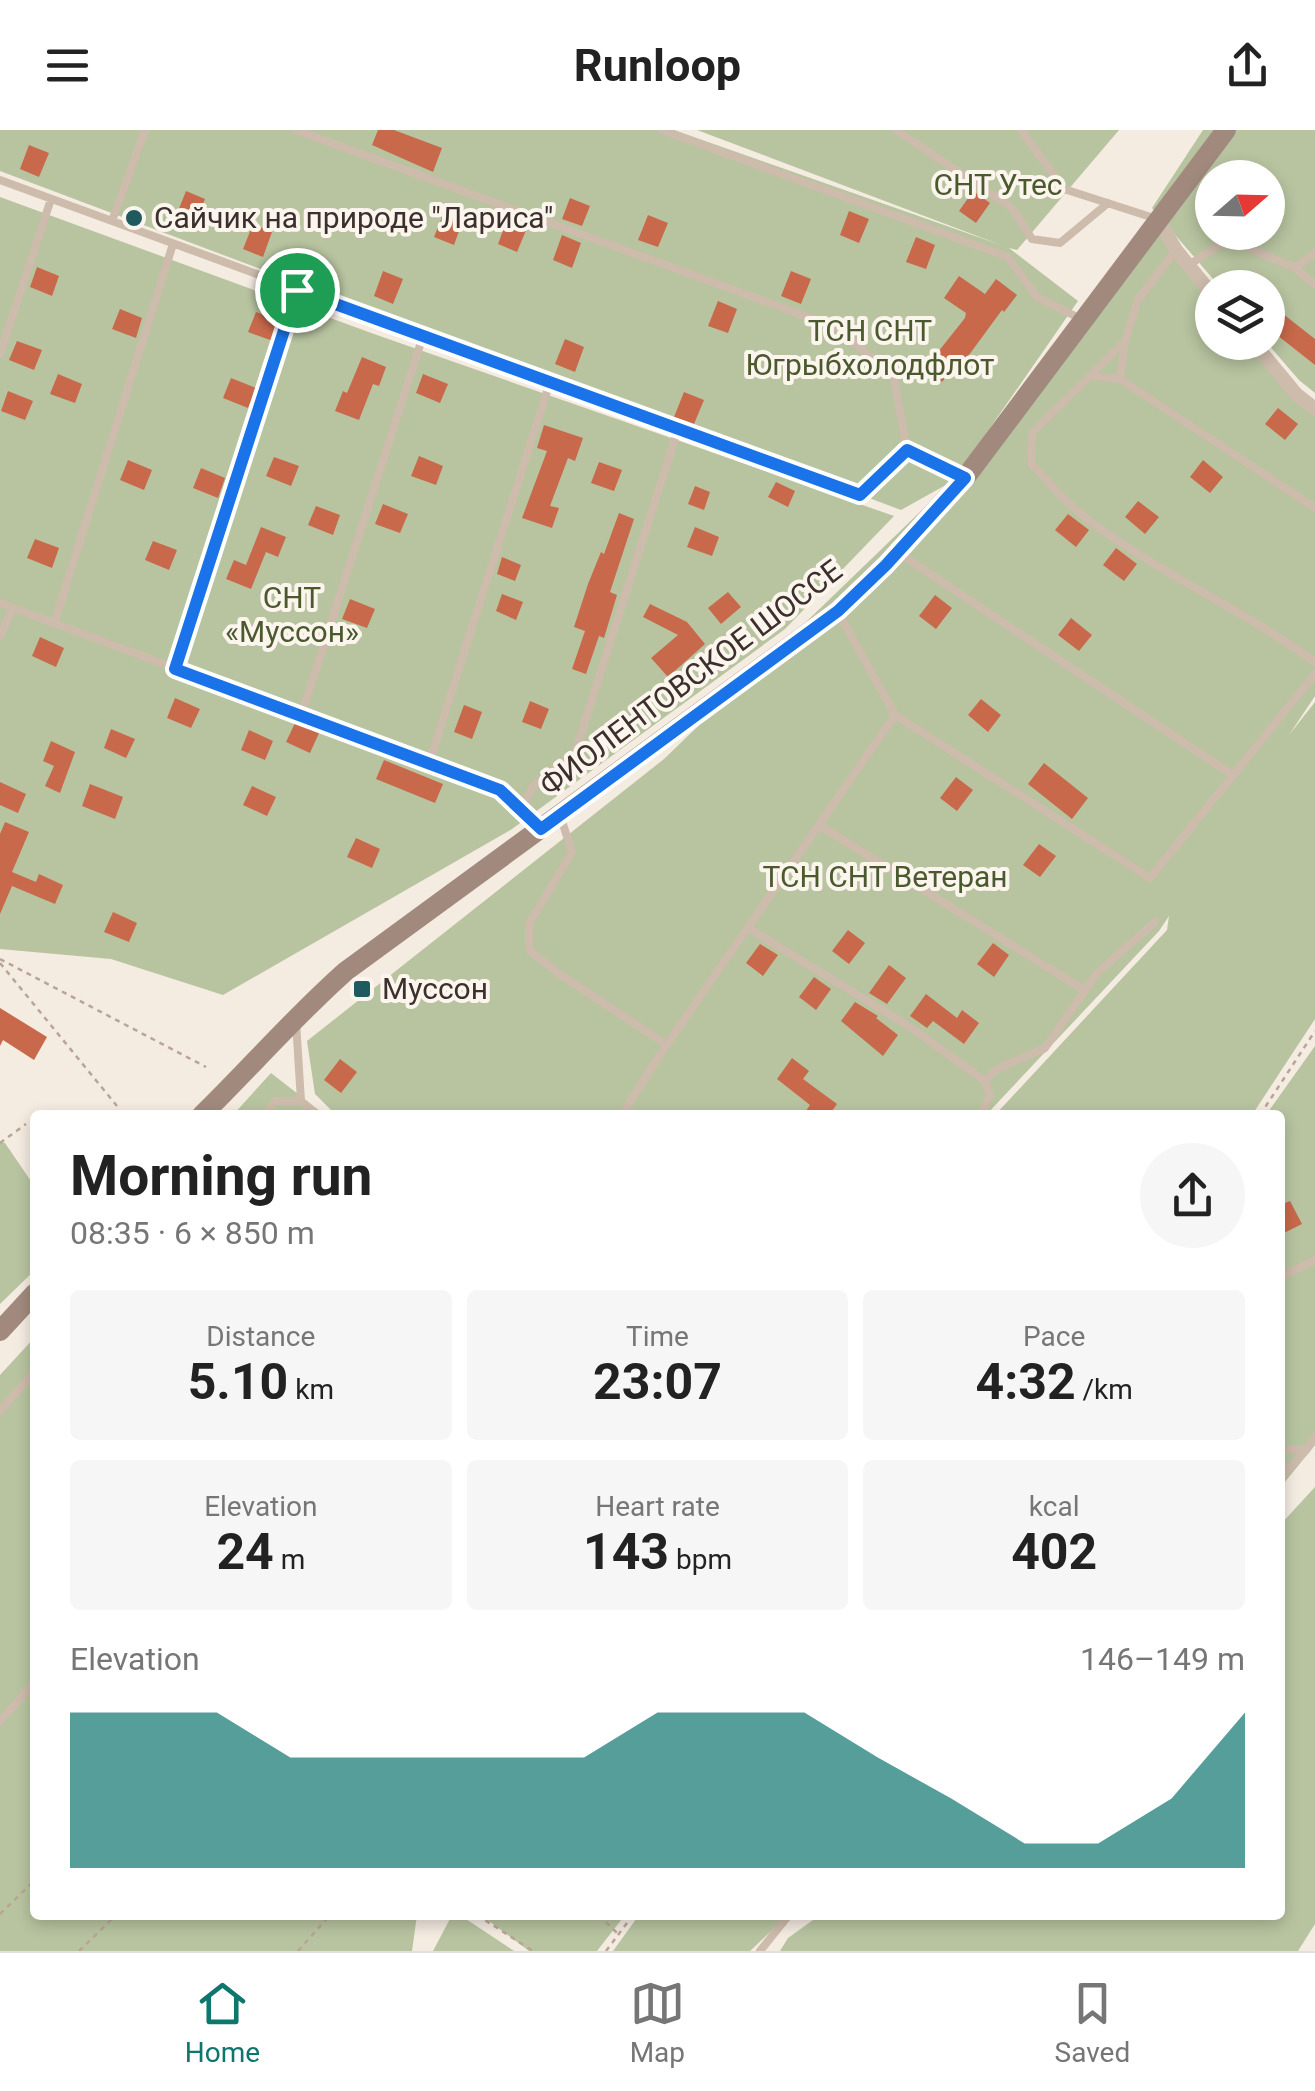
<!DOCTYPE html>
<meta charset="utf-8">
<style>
:root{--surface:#fff;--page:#f6f6f6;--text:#222;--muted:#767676;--line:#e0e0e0;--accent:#0f766e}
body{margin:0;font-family:Roboto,sans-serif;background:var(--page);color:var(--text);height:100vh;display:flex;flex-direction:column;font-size:38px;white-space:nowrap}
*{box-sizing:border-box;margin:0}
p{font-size:32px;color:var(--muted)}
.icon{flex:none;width:55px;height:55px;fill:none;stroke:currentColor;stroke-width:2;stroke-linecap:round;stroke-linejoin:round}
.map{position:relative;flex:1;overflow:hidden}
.panel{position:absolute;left:30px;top:980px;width:1255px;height:810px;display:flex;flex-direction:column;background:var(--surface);border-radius:10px;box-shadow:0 5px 15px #0003}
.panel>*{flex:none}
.needle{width:65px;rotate:70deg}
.controls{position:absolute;left:1195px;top:30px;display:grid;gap:20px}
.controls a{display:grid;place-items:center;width:90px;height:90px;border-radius:50%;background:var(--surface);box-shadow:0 5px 15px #0003;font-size:50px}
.pin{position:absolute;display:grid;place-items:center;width:85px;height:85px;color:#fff;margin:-42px;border:5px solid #fff;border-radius:50%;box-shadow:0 2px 10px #0007}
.round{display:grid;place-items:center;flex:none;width:105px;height:105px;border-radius:52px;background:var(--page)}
.head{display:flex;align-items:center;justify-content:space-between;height:170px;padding:0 40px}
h1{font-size:55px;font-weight:700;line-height:75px}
.figures{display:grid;grid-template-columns:repeat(3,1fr);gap:15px;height:170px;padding:10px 40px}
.figures div{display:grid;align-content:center;border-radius:10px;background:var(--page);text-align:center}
.figures b{font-size:50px;font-weight:700}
.figures small{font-size:28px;font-weight:400}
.figures p{font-size:28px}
.chart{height:280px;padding:20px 40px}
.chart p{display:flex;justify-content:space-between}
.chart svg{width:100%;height:180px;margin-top:10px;fill:var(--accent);opacity:.7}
header{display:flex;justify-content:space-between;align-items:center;height:130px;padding:0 40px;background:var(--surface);font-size:45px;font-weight:700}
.tabs{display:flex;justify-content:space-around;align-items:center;height:140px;border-top:2px solid var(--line);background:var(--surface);font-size:28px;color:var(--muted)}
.tabs a{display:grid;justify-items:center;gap:5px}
.tabs .on{color:var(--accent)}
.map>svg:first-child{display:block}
</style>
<header><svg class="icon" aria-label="menu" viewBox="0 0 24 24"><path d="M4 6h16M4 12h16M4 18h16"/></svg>Runloop<svg class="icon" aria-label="share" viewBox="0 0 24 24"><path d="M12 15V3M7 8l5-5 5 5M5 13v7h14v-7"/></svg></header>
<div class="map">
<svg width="1315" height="1821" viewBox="0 0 1315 1821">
<rect width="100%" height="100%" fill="#f4ebe1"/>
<path fill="#b8c4a0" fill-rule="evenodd" d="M 0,0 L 674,0 L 1001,115 L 697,0 L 1119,0 L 1017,120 L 1009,118 L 1078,171 L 963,337 L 1150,85 L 1212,158 L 1212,212 L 1259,213 L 1300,260 L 1315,272 L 1315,566 L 1289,605 L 1315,572 L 1315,889 L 1252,985 L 995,985 L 1167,800 L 1169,786 L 1159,801 L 986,985 L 336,985 L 315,964 L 307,911 L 664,629 L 951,352 L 901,380 L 0,41 Z
M 1203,0 L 1315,0 L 1315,263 L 1299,250 L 1267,213 L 1268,158 L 1220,157 L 1152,78 ZM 1212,48 L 1268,48 L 1268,102 L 1212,102 Z
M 0,67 L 374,204 L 894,386 L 785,499 L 512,699 L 223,865 L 111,829 L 0,819 Z
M 1315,916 L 1315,1315 L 1280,1358 L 1280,985 L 1266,985 Z
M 271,943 L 325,985 L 233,985 Z
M 0,1012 L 5,1013 L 35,1057 L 35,1140 L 0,1174 Z
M 35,1207 L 35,1785 L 417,1785 L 412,1821 L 0,1821 L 0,1245 Z
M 1315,1357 L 1315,1794 L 1298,1821 L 780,1821 L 788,1808 L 820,1785 L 1280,1785 L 1280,1395 Z
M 452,1785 L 460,1785 L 514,1821 L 433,1821 Z
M 481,1785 L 625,1785 L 597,1821 L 529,1821 Z
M 639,1785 L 788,1785 L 750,1821 L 613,1821 Z"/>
<path fill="#c8694b" d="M 378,0 L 394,0 L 442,18 L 433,42 L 372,15 Z
M 29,15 L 49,23 L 39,47 L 20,39 Z
M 186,61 L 205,69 L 196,93 L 176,86 Z
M 973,61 L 990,73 L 976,93 L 959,81 Z
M 570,68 L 590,76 L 582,96 L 562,89 Z
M 849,81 L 869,89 L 859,113 L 840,105 Z
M 444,82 L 463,90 L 454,115 L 434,107 Z
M 648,85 L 668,93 L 658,117 L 638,110 Z
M 507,90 L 527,98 L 517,122 L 498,114 Z
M 253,94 L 272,102 L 263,127 L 243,119 Z
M 562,105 L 581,113 L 572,138 L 553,130 Z
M 916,107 L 935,115 L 926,139 L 906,132 Z
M 37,137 L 59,146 L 52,166 L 30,157 Z
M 383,141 L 403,149 L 393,174 L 374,166 Z
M 791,141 L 811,149 L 801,174 L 781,166 Z
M 959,146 L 985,164 L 996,149 L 1017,165 L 1004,182 L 1002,180 L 966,229 L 962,227 L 942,252 L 921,236 L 934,219 L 938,222 L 965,188 L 966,183 L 944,168 Z
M 718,171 L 737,179 L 728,203 L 708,196 Z
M 120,179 L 142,188 L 136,208 L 112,199 Z
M 1278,180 L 1315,209 L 1315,235 L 1268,198 Z
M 256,182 L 279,191 L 273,211 L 248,202 Z
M 565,209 L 584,217 L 575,242 L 555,234 Z
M 17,211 L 42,220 L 34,240 L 9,230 Z
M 362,227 L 386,237 L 379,256 L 373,254 L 359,290 L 335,281 L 343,261 L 347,263 Z
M 58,244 L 82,254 L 75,273 L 50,264 Z
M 423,244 L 448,254 L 440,273 L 416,263 Z
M 231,248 L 256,258 L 248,278 L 223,268 Z
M 8,261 L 33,271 L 25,290 L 1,281 Z
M 684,262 L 704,270 L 694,294 L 674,287 Z
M 1278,278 L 1298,294 L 1285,310 L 1265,294 Z
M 544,295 L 583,308 L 575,331 L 568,328 L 550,376 L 559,378 L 552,398 L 522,388 L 547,321 L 537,318 Z
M 419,326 L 443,336 L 436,355 L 411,346 Z
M 274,327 L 299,336 L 291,356 L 266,346 Z
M 128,330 L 152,340 L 144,360 L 120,350 Z
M 1203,330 L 1223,347 L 1210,363 L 1190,347 Z
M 599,332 L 622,340 L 614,361 L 591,353 Z
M 201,338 L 225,348 L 218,368 L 193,358 Z
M 776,352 L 795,361 L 788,377 L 768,367 Z
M 695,356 L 710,362 L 704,380 L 688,374 Z
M 1138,371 L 1159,387 L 1145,404 L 1125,387 Z
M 383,374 L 408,384 L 400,403 L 375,394 Z
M 316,376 L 340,385 L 333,405 L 308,395 Z
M 619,383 L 634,389 L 610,462 L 617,465 L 604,508 L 599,506 L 586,544 L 572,539 L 585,501 L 574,497 L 588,454 L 601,422 L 604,424 Z
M 1068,384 L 1089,400 L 1076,417 L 1055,400 Z
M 261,397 L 286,407 L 278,427 L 266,422 L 251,459 L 226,449 L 234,430 L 246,435 Z
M 695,397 L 719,407 L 712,426 L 687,417 Z
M 35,409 L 59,418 L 52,438 L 27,428 Z
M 153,411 L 177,420 L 169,440 L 145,430 Z
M 1116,418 L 1137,434 L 1124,451 L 1103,435 Z
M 502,427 L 521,435 L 515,451 L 497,444 Z
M 728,462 L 741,477 L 721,494 L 708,478 Z
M 502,464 L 523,472 L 516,490 L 496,481 Z
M 935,465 L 952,478 L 936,499 L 919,486 Z
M 350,469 L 375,479 L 367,498 L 342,489 Z
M 650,474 L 687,492 L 705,514 L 668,547 L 651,528 L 678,505 L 643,487 Z
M 1071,488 L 1092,505 L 1079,521 L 1058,505 Z
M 40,507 L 64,518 L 56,537 L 32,526 Z
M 175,568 L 200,579 L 191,598 L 167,588 Z
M 981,569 L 1001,585 L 988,602 L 968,585 Z
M 530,571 L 549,579 L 541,599 L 522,592 Z
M 464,575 L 482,582 L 472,609 L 454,602 Z
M 295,593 L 319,603 L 310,623 L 286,612 Z
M 111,599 L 135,609 L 126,628 L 104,618 Z
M 249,600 L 273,611 L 265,630 L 241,620 Z
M 51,611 L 75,622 L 60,663 L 45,656 L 54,636 L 43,631 Z
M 384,630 L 443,654 L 435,673 L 376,649 Z
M 1044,633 L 1088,668 L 1072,689 L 1028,654 Z
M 956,647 L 973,660 L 957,681 L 940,668 Z
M 0,652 L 26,664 L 18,683 L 0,675 Z
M 90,654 L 123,667 L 115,689 L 82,676 Z
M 252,656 L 276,667 L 267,686 L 243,675 Z
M 5,692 L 29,702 L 12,742 L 36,752 L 39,744 L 63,755 L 55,774 L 12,756 L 0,784 L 0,704 Z
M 356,708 L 380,719 L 372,738 L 347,727 Z
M 1039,714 L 1056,726 L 1040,747 L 1023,735 Z
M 113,782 L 137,793 L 129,812 L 104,802 Z
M 848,800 L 865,813 L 849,834 L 832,821 Z
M 993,813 L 1009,825 L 994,847 L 977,834 Z
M 760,814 L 778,825 L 763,846 L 746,833 Z
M 889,835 L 906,848 L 887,874 L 869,863 Z
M 814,847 L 831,859 L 816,880 L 799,867 Z
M 926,864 L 957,888 L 962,880 L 979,893 L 964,914 L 933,891 L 927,898 L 910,886 Z
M 855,872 L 878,886 L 876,888 L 898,905 L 883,926 L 841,891 Z
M 0,878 L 47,907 L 34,930 L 3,910 L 0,916 Z
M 792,928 L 809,941 L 803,949 L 837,974 L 829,985 L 803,985 L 810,975 L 777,949 Z
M 340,929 L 357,942 L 341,963 L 324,950 Z
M 1290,1071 L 1302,1094 L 1280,1105 L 1280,1075 Z"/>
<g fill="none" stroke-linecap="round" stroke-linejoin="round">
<path stroke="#b9a596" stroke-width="2.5" stroke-dasharray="5 5" stroke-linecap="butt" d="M 0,829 L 206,937
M 0,833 L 117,976
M 1260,985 L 1315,901
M 0,1013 L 26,994
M 0,1784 L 35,1750
M 477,1785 L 533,1821
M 599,1785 L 617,1803
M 79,1821 L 116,1785
M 298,1821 L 330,1785
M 606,1821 L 633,1785"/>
<path stroke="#cdbbac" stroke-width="8" d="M 296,0 L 838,198 L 894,248 L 907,320
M 662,0 L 1008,127 L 1037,167 L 1079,188
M 896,0 L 1012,78 L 1032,109 L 1060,113 L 1108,73
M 1021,0 L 1064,59 L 1154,88
M 0,50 L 861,365 L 907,320
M 112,91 L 145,0
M 1176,120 L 1138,170 L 1125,211 L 1120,249 L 1315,378
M 1189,135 L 1228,109 L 1295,138 L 1315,123
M 1295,138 L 1315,155
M 1125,211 L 1032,303 L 1031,334 C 1049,352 1066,373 1086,388 C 1158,443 1242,479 1315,532
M 0,224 L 51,69
M 1092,246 L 1120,249
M 907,320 L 961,346
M 900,424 L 1234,646
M 0,473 L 500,659 L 538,696
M 839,484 L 895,585 L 1150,748 L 1315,544
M 54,494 L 173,114
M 0,506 L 13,478
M 175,539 L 297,160
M 301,586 L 423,206
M 429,633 L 550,252
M 521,680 L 533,656 L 575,623 L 678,299
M 560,685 L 572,722 L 529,794 L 529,820 L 558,843 L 667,915
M 819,695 L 1084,860
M 748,798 L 910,897 L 985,951
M 296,892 L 301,971 L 317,985
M 264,985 L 276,971 L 301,971
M 622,985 L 659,926 L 895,585
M 981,985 L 990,965 L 985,951 L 997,939 L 1045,918 L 1097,843 L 1155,792
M 1280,1147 L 1315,1130
M 0,1281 L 35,1241
M 1280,1319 L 1307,1319 L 1315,1307
M 1280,1348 L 1307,1319
M 0,1591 L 35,1552
M 760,1821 L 789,1785"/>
<path stroke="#cdbbac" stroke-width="14" d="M 1158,89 L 1176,120 L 1212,164
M 1253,212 L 1296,264 L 1315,279"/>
<path stroke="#a18a7d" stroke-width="20" d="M 202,985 C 251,937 295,886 346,841 L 838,481 L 886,435 L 965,348 L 1226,0
M 0,1201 L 35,1163"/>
</g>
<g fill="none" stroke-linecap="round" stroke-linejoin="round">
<g stroke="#fff" stroke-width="20">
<path id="route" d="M 297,160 L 860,365 L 907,320 L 965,348 L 886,435 L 838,481 L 541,699 L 500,660 L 175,539 Z"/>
</g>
<use href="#route" stroke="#1a73e8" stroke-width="12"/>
</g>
<g fill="#1f5a5e" stroke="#fbf5ee" stroke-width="4">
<circle cx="134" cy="88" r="10"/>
<rect x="352" y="849" width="20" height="20" rx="5"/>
</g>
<g text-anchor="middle" stroke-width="8" stroke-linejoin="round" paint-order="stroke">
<g font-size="30" fill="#4a5a2e" stroke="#fbf5ee">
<text x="998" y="65">СНТ Утес</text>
<text x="870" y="211">ТСН СНТ<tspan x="870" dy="34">Югрыбхолодфлот</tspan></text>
<text x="292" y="478">СНТ<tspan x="292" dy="34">«Муссон»</tspan></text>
<text x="885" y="757">ТСН СНТ Ветеран</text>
</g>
<g font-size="30" fill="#3b302b" stroke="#fbf5ee" text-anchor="start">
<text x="154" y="98">Сайчик на природе "Лариса"</text>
<text x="382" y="869">Муссон</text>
</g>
<g font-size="30" fill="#3b302b" stroke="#fbf5ee">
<text transform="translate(691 548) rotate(-37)" y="10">ФИОЛЕНТОВСКОЕ ШОССЕ</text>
</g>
</g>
</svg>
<div class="controls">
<a><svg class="needle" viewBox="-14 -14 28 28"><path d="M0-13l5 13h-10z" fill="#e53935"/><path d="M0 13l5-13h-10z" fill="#767676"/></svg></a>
<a><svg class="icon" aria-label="layers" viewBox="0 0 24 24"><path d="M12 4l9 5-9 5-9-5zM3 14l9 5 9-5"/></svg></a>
</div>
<div class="pin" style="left:297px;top:160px;background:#1e9e55"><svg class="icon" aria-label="arrive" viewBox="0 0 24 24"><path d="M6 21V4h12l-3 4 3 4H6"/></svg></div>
<section class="panel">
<div class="head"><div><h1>Morning run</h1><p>08:35 · 6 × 850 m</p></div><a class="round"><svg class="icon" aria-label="share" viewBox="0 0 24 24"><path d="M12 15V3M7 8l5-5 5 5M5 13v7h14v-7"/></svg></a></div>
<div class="figures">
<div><p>Distance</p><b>5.10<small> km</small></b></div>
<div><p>Time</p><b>23:07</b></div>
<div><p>Pace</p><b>4:32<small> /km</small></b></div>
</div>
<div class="figures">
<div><p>Elevation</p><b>24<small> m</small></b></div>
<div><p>Heart rate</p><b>143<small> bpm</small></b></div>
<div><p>kcal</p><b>402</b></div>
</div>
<div class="chart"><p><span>Elevation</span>146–149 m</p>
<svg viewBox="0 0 160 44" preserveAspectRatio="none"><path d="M0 44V6L10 6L20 6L30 17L40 17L50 17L60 17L70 17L80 6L90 6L100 6L110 17L120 27L130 38L140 38L150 27L160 6V44z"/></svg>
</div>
</section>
</div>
<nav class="tabs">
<a class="on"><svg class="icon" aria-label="home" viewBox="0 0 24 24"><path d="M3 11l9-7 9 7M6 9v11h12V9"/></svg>Home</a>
<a><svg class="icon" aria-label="map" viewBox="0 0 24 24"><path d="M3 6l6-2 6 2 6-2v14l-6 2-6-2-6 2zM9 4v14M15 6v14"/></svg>Map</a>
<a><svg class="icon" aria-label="saved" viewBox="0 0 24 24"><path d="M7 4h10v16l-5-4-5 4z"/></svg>Saved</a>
</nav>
